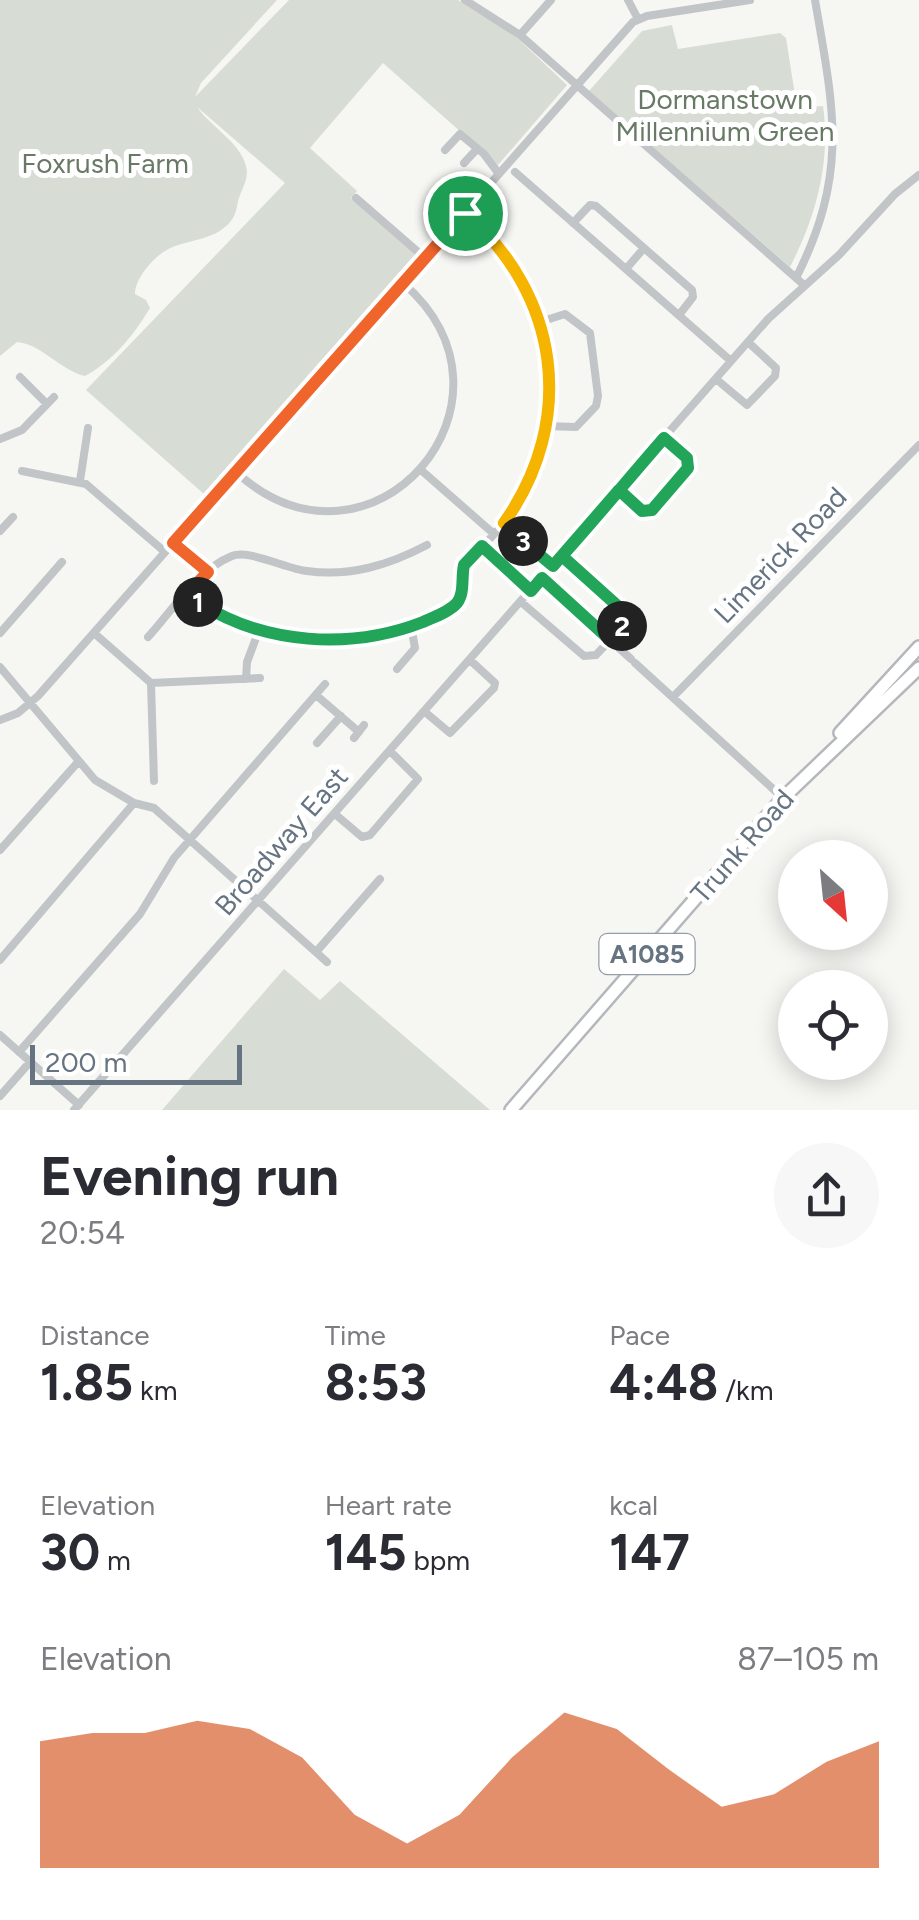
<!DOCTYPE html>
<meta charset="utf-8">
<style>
:root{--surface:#fff;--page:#f7f7f7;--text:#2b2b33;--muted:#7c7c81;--accent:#da602e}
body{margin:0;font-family:Figtree,sans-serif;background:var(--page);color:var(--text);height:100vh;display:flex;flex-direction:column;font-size:38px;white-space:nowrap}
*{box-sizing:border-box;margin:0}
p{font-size:32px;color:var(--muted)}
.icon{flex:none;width:55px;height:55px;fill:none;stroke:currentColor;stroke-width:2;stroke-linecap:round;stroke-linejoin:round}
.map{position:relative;height:1110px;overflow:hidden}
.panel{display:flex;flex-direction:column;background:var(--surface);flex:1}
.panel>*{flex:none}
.needle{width:65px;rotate:153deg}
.fabs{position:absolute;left:778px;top:840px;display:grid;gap:20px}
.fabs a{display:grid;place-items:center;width:110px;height:110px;border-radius:50%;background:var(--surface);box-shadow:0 5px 25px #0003;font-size:50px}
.scale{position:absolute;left:30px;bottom:25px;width:212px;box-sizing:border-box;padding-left:10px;border:5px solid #667482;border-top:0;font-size:28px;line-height:35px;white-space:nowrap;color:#667482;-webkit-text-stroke:8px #fff;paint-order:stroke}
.pin{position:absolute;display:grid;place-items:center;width:85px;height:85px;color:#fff;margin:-42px;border:5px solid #fff;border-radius:50%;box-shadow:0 2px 10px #0007}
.km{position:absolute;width:50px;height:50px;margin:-25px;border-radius:50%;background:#222;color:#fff;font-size:28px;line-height:50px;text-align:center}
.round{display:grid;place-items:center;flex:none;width:105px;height:105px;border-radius:52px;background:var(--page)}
.summary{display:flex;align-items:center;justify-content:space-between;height:170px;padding:0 40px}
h1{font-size:55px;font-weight:700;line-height:75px}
.stats{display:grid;grid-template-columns:repeat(3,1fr);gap:15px;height:170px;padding:10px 40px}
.stats div{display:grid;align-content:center}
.stats b{font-size:50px;font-weight:700}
.stats small{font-size:28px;font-weight:400}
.stats p{font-size:28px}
.chart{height:280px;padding:20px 40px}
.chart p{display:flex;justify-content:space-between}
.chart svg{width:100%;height:180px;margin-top:10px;fill:var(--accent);opacity:.7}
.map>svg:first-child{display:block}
</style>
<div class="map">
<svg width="919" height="1110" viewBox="0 0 919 1110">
<rect width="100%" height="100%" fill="#f6f6f3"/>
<path fill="#d7ddd4" d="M 0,0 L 277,0 L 201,83 L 195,97 L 289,0 L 458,0 L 515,36 L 567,85 L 498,165 L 383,63 L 310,148 L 357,191 L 351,198 L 419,256 L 205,495 L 86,390 L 285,183 L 197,107 C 210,126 240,142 246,166 C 249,176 244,185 240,195 C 237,202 237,212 233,218 C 218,242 186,238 165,251 C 152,259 135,279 135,294 L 146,300 L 150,308 C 133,336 114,360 85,376 C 60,370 41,344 17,342 L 0,356 Z
M 672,25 L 678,49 L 780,33 L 786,38 L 797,108 L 823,106 C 831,162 816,217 790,267 L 589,91 L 642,31 Z
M 284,969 L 320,1000 L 340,981 L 490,1110 L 162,1110 Z"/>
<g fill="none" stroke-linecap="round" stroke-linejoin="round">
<g stroke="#b4b8bc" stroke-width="16">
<path id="primary" d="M 840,733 L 919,647
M 511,1110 L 783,798 L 919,668"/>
</g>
<path stroke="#c1c5c8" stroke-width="8" d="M 465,0 L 520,35 L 804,285
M 628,0 L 638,19
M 520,35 L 551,0
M 445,150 L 460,134 L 484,154 L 499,174
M 464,163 L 477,149
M 515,172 L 731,361
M 356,198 L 425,258
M 573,223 L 590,205 L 596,206 L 692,290 L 693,297 L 679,315
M 626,269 L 644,248
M 796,278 C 849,173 834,110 815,0
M 540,322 L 565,314 L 590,333 L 598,396 L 596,406 L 576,427 L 546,426
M 20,377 L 47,404
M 716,379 L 747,405 L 775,376 L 776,368 L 748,342
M 0,439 L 22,430 L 54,397
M 421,470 L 494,534
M 22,471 L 86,484 L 165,552
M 236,472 C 371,595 539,400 403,283
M 80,481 L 88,428
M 619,490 L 642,511 L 649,511 L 688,468 L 687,457 L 664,438
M 504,523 L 553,566
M 0,531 L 13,517
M 173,543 L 208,572
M 482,546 L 531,591
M 562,556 L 623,613 L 625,622 L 609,639
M 542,578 L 631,659
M 187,593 C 250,643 343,652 418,624 C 432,618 447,613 458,601 C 463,589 458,575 465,564 C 468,557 476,553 481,548 C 496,533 510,517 520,499 C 576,398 549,288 465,213
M 521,602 L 584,656 L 596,655 L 610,640
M 0,633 L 62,562
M 94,633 L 151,683 L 260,678
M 148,637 C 172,611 197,570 232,556 C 248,549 287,569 307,571 C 350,577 389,565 427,545
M 635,663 L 783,798
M 0,667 L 95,780 L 134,803 L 154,808 L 327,962
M 397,669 L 415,648 L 411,626
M 246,679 L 247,662 L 259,630
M 151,683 L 154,781
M 316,695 L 359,732
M 673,697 L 919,445
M 425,712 L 450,733 L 494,688 L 495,683 L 470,660
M 0,720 L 18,713 L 38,696 L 633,22 L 647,16 L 750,0
M 354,738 L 364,725
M 317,743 L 341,716
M 335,814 L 362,837 L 370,835 L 418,779 L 390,751
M 0,850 L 78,762
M 316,952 L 380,879
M 0,960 L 134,803
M 0,1035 L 79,1105
M 19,1052 L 140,914 L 174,858 L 325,684
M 0,1096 L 30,1062
M 74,1110 L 768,319 L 839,255 L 895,194 L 919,175"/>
<use href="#primary" stroke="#fff" stroke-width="11"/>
</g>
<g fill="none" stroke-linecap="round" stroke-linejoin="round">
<g stroke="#fff" stroke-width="20">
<path id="split-1" d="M 198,602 L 187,594 L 208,572 L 173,543 L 465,213"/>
</g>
<g stroke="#fff" stroke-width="20">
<path id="split-2" d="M 198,602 C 264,645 351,650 423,622 C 434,617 449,612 457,603 C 465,592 461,578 464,565 L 482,546 L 531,591 L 542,578 L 609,639 L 622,626"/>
</g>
<g stroke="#fff" stroke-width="20">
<path id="split-3" d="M 523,541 L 553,566 L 619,490 L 642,511 L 652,510 L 688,468 L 687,458 L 664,438 C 630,477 597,517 562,556 L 621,609 L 626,619 L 622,626"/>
</g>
<g stroke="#fff" stroke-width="20">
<path id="split-4" d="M 465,213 C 560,295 577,420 504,523 L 523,541"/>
</g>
<use href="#split-1" stroke="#f0652b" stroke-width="12"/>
<use href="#split-2" stroke="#22a559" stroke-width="12"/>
<use href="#split-3" stroke="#22a559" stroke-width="12"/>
<use href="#split-4" stroke="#f5b400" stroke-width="12"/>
</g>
<g text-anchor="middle" stroke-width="10" stroke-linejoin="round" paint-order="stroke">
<rect fill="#fff" stroke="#949ea8" stroke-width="2.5" x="599.5" y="934" width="95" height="40" rx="8"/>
<g font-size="25" font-weight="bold" fill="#667482">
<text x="647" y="963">A1085</text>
</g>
<g font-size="28" fill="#687a65" stroke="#fff">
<text x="725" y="109">Dormanstown<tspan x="725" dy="32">Millennium Green</tspan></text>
<text x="105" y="173">Foxrush Farm</text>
</g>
<g font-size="28" fill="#667482" stroke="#fff">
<text transform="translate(780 555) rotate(-46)" y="10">Limerick Road</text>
<text transform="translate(281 841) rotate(-49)" y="10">Broadway East</text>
<text transform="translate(742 846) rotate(-49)" y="10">Trunk Road</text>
</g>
</g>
</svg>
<div class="fabs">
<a><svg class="needle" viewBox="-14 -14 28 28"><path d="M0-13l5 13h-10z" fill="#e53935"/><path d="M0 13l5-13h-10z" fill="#7c7c81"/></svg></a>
<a><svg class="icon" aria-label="locate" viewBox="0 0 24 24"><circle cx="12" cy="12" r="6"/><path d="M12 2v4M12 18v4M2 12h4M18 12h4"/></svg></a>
</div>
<div class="scale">200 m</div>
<div class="pin" style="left:465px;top:213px;background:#1e9e55"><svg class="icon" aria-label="arrive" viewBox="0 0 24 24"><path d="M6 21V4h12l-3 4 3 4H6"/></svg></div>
<b class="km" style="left:198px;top:602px">1</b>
<b class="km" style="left:622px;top:626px">2</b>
<b class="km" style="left:523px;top:541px">3</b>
</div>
<section class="panel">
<div class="summary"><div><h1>Evening run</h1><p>20:54</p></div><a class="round"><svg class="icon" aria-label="share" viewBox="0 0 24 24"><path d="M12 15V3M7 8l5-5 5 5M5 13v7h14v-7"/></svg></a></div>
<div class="stats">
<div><p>Distance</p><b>1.85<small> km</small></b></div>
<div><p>Time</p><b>8:53</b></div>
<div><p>Pace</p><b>4:48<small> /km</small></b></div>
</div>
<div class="stats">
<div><p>Elevation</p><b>30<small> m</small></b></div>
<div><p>Heart rate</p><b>145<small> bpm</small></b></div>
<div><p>kcal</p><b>147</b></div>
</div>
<div class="chart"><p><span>Elevation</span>87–105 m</p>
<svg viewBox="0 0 160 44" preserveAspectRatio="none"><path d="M0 44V13L10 11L20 11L30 8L40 10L50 17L60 31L70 38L80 31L90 17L100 6L110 10L120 20L130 29L140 26L150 18L160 13V44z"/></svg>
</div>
</section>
